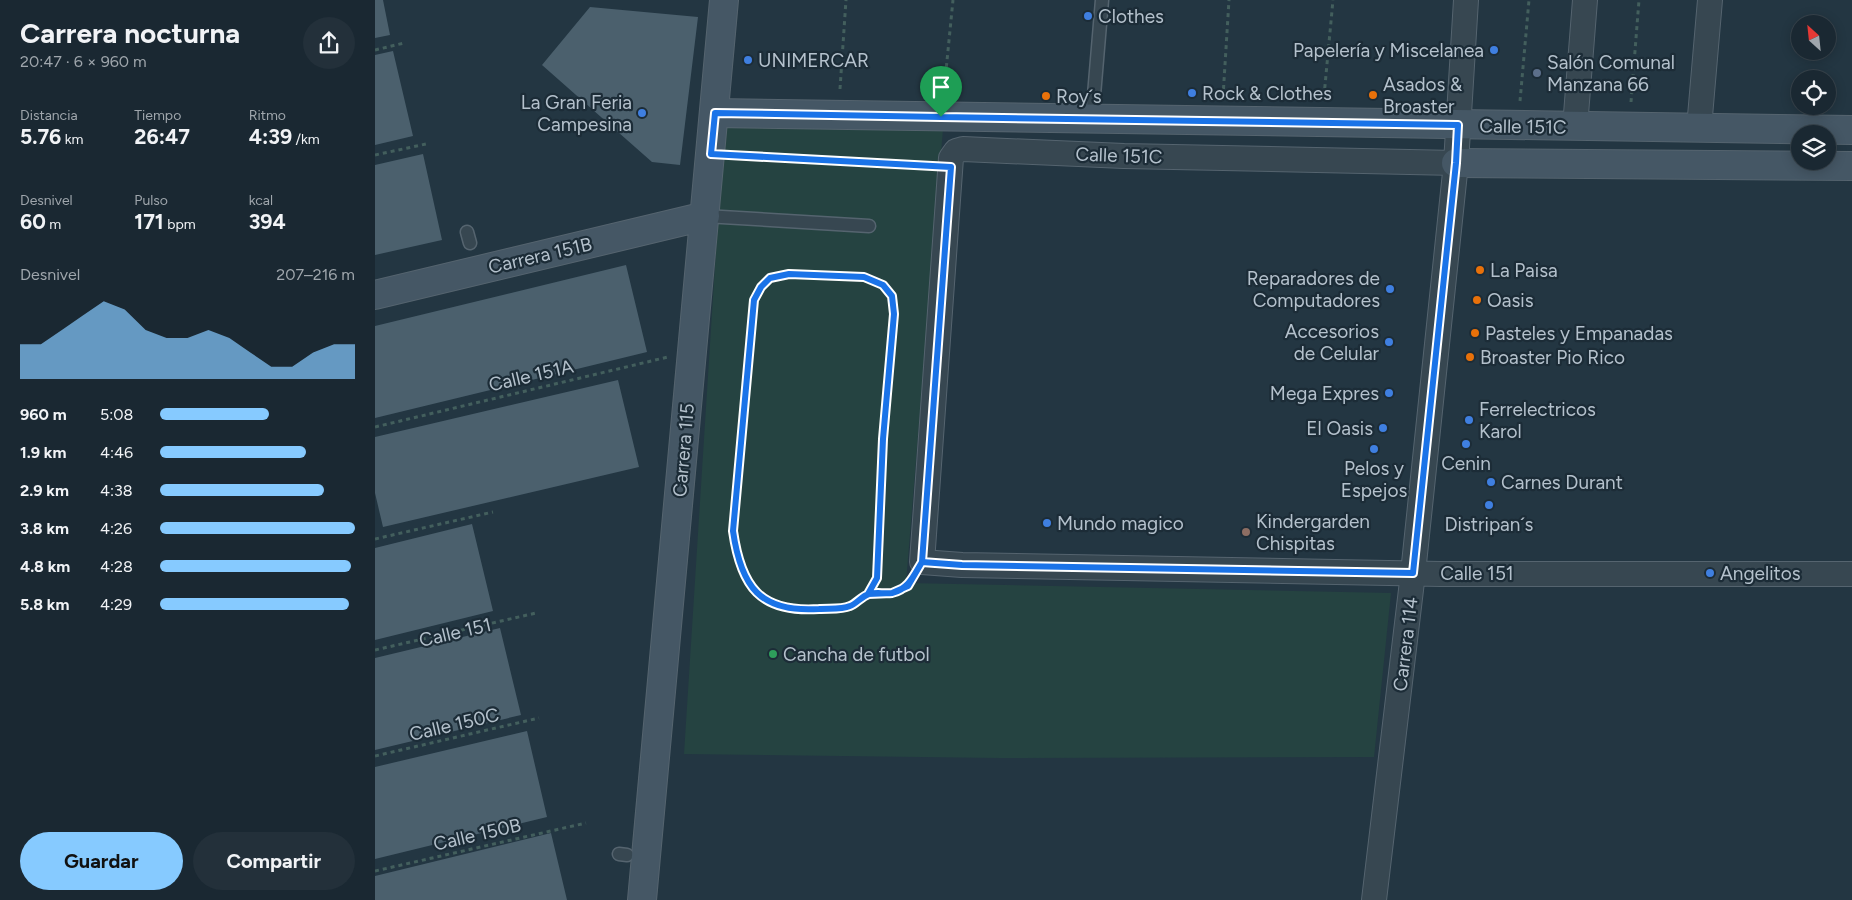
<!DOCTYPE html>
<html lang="es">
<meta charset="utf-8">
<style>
:root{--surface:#1a2832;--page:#23303a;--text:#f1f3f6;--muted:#9fa6ac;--line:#38444d;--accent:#86caff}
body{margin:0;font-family:Figtree,sans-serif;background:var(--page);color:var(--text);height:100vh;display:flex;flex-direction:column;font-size:19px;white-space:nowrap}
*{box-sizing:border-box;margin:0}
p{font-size:16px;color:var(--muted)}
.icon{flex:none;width:28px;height:28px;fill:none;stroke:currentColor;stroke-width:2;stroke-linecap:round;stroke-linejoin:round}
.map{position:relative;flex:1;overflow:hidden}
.panel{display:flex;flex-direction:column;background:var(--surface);width:375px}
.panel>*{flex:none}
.needle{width:32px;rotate:333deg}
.buttons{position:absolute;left:1416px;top:15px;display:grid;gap:10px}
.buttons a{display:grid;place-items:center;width:45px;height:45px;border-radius:50%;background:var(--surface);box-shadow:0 2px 12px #0003,0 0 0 1px var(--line);font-size:25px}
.pin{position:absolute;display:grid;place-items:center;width:42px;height:42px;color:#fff;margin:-51px -21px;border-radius:50% 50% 50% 0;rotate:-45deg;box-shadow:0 0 5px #0007}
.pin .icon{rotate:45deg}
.round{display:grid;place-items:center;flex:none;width:52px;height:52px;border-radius:26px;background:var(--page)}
.headline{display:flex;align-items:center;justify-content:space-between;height:85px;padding:0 20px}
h1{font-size:28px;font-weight:700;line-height:38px}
.figures{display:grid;grid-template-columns:repeat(3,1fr);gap:8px;height:85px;padding:5px 20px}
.figures div{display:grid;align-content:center}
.figures b{font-size:21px;font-weight:700}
.figures small{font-size:14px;font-weight:400}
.figures p{font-size:14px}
.chart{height:140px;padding:10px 20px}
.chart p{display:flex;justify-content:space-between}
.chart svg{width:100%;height:90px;margin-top:5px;fill:var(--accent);opacity:.7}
.primary-button{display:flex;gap:10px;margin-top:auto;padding:10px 20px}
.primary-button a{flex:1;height:58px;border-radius:30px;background:var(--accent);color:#111;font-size:20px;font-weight:700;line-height:58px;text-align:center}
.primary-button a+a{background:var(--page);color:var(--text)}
ul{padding:0 20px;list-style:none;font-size:16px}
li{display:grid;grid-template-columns:80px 60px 1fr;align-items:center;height:38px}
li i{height:12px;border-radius:6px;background:var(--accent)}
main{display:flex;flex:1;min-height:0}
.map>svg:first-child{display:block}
</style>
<main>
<section class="panel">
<div class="headline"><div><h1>Carrera nocturna</h1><p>20:47 · 6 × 960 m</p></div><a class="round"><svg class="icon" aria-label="share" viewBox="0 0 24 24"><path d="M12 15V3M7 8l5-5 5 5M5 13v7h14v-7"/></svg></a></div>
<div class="figures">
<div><p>Distancia</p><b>5.76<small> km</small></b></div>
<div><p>Tiempo</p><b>26:47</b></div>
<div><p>Ritmo</p><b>4:39<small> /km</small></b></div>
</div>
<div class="figures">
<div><p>Desnivel</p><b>60<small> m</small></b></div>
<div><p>Pulso</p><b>171<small> bpm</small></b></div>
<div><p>kcal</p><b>394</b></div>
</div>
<div class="chart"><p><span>Desnivel</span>207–216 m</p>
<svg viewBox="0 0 160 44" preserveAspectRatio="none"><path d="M0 44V27L10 27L20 20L30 13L40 6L50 10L60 20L70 24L80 24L90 20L100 24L110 31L120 38L130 38L140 31L150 27L160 27V44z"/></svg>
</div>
<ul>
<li><b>960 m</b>5:08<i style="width:56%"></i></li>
<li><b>1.9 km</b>4:46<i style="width:75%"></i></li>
<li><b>2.9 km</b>4:38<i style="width:84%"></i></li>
<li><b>3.8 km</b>4:26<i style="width:100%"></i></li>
<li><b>4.8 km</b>4:28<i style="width:98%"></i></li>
<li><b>5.8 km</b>4:29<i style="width:97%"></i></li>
</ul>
<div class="primary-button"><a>Guardar</a><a>Compartir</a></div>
</section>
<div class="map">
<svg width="1477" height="900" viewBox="0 0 1477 900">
<rect width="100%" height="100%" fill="#233642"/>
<path fill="#254341" d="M 349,124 L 568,129 L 531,583 L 1016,593 L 999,757 L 624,758 L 309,754 Z"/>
<path fill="#4b606d" d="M 0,0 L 8,0 L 15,35 L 0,38 Z
M 215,7 L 323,17 L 305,165 L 277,162 L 167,65 Z
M 18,51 L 38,136 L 0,145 L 0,55 Z
M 48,154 L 67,240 L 0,255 L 0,165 Z
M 251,265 L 272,352 L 0,418 L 0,326 Z
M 243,380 L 264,467 L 8,527 L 0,493 L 0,437 Z
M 97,524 L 118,611 L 0,640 L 0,548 Z
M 125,628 L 146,715 L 0,750 L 0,658 Z
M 152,731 L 172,817 L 0,859 L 0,767 Z
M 176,833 L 192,900 L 0,900 L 0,876 Z"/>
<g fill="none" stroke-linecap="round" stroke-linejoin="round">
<g stroke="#55646f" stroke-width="15">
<path id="lane" d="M 717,119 L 727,0
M 330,216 L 494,226
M 92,232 L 95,243
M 244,854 L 252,855"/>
</g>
<g stroke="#55646f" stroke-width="26">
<path id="street" d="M 1200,127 L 1210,0
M 1324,128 L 1335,0
M 1081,163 L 749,156 L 588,149 L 581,151 L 576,158 L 547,562 L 587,565 L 1066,574 L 1477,574
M 999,900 L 1038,573 L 1081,163 L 1091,0"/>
</g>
<g stroke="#55646f" stroke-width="30">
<path id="secondary" d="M 340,113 L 1477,130
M 1081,163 L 1477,166
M 0,295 L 330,216
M 267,900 L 349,0"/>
</g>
<path stroke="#435f5d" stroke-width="3" stroke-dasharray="4 4" stroke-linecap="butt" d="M 0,50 L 29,43
M 465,89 L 471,0
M 569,91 L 578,0
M 949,96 L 958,0
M 848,97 L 854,0
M 1145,101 L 1154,0
M 1256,102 L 1264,0
M 0,155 L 51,144
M 359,155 L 552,166
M 415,274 C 441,275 502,269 516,295 C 519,300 519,308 519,314 L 508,439 L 502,578 C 495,590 487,603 473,607 C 446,613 392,611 375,587 C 364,571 361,550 359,531 L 379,300 C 388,280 394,279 415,274 Z
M 0,427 L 293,357
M 0,539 L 118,512
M 493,594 C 507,593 528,595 536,582
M 0,650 L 161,613
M 0,756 L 164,718
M 0,871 L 211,823"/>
<use href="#lane" stroke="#374751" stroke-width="12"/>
<use href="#street" stroke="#374751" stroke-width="24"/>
<use href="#secondary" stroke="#455765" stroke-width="28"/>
</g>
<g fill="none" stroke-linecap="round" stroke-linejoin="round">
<g stroke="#fff" stroke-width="10">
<path id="route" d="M 566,117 L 340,113 L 336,154 L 576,167 L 547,562 C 539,575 534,589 517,593 C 509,594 501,592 494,594 C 487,596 481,604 475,606 C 466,610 453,608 444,609 C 385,613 366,587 358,531 L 379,300 L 386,287 L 395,278 L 414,274 L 489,277 L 508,285 L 517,296 L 519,314 L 508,439 L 502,578 L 493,594 L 517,593 L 533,586 L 547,562 L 587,565 L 1038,573 L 1081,163 L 1083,125 L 566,117"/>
</g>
<use href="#route" stroke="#1a73e8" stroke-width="6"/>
</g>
<g fill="#3f7fe0" stroke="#1c2c37" stroke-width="2">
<circle cx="713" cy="16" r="5"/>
<circle cx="1119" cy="50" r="5"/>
<circle cx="373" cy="60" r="5"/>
<circle cx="817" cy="93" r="5"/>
<circle cx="267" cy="113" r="5"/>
<circle cx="1015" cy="289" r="5"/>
<circle cx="1014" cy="342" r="5"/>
<circle cx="1014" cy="393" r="5"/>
<circle cx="1094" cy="420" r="5"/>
<circle cx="1008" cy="428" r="5"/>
<circle cx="1091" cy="444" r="5"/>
<circle cx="999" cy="449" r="5"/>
<circle cx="1116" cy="482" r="5"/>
<circle cx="1114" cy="505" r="5"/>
<circle cx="672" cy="523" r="5"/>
<circle cx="1335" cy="573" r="5"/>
</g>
<circle fill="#5c6f8a" stroke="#1c2c37" stroke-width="2" cx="1162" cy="73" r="5"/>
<g fill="#e8710a" stroke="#1c2c37" stroke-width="2">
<circle cx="998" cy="95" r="5"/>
<circle cx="671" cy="96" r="5"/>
<circle cx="1105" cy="270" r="5"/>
<circle cx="1102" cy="300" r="5"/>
<circle cx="1100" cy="333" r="5"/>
<circle cx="1095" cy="357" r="5"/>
</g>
<circle fill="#8d6e63" stroke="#1c2c37" stroke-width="2" cx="871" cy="532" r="5"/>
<circle fill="#2e9e5b" stroke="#1c2c37" stroke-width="2" cx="398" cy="654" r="5"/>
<g text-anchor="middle" stroke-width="4.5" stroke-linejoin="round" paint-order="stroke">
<g font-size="19" fill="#b4c1cc" stroke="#1c2c37" text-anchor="start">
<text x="723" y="23">Clothes</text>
<text x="1109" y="57" text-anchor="end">Papelería y Miscelanea</text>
<text x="383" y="67">UNIMERCAR</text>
<text x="1172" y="69">Salón Comunal<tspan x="1172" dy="22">Manzana 66</tspan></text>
<text x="1008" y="91">Asados &amp;<tspan x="1008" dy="22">Broaster</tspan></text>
<text x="827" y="100">Rock &amp; Clothes</text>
<text x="681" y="103">Roy´s</text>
<text x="257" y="109" text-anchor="end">La Gran Feria<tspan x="257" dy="22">Campesina</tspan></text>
<text x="1115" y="277">La Paisa</text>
<text x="1005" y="285" text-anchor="end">Reparadores de<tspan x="1005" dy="22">Computadores</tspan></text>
<text x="1112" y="307">Oasis</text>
<text x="1004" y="338" text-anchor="end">Accesorios<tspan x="1004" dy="22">de Celular</tspan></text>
<text x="1110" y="340">Pasteles y Empanadas</text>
<text x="1105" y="364">Broaster Pio Rico</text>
<text x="1004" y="400" text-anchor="end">Mega Expres</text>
<text x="1104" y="416">Ferrelectricos<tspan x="1104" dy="22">Karol</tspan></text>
<text x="998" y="435" text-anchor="end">El Oasis</text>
<text x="1091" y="470" text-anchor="middle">Cenin</text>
<text x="999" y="475" text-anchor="middle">Pelos y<tspan x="999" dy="22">Espejos</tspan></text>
<text x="1126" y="489">Carnes Durant</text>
<text x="881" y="528">Kindergarden<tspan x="881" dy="22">Chispitas</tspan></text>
<text x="682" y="530">Mundo magico</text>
<text x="1114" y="531" text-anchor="middle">Distripan´s</text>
<text x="1345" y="580">Angelitos</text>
<text x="408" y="661">Cancha de futbol</text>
</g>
<g font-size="19" fill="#b4c1cc" stroke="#1c2c37">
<text transform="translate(1148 126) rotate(1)" y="7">Calle 151C</text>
<text transform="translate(744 155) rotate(2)" y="7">Calle 151C</text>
<text transform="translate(165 255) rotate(-13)" y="7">Carrera 151B</text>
<text transform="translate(156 375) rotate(-13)" y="7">Calle 151A</text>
<text transform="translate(308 450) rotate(-85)" y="7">Carrera 115</text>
<text x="1102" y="580">Calle 151</text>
<text transform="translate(80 632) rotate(-13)" y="7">Calle 151</text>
<text transform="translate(1030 644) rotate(-83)" y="7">Carrera 114</text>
<text transform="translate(79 724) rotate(-13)" y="7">Calle 150C</text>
<text transform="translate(102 834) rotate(-13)" y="7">Calle 150B</text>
</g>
</g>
</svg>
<div class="buttons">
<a><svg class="needle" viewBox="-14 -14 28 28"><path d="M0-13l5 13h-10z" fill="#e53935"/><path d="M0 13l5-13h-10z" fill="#9fa6ac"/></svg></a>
<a><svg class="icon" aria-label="locate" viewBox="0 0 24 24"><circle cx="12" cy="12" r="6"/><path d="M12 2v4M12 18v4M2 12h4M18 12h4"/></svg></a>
<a><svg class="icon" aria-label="layers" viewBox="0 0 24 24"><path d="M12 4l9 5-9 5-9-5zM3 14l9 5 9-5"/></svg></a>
</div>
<div class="pin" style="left:566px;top:117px;background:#1e9e55"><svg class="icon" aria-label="arrive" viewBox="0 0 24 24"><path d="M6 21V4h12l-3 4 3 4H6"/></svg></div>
</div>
</main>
